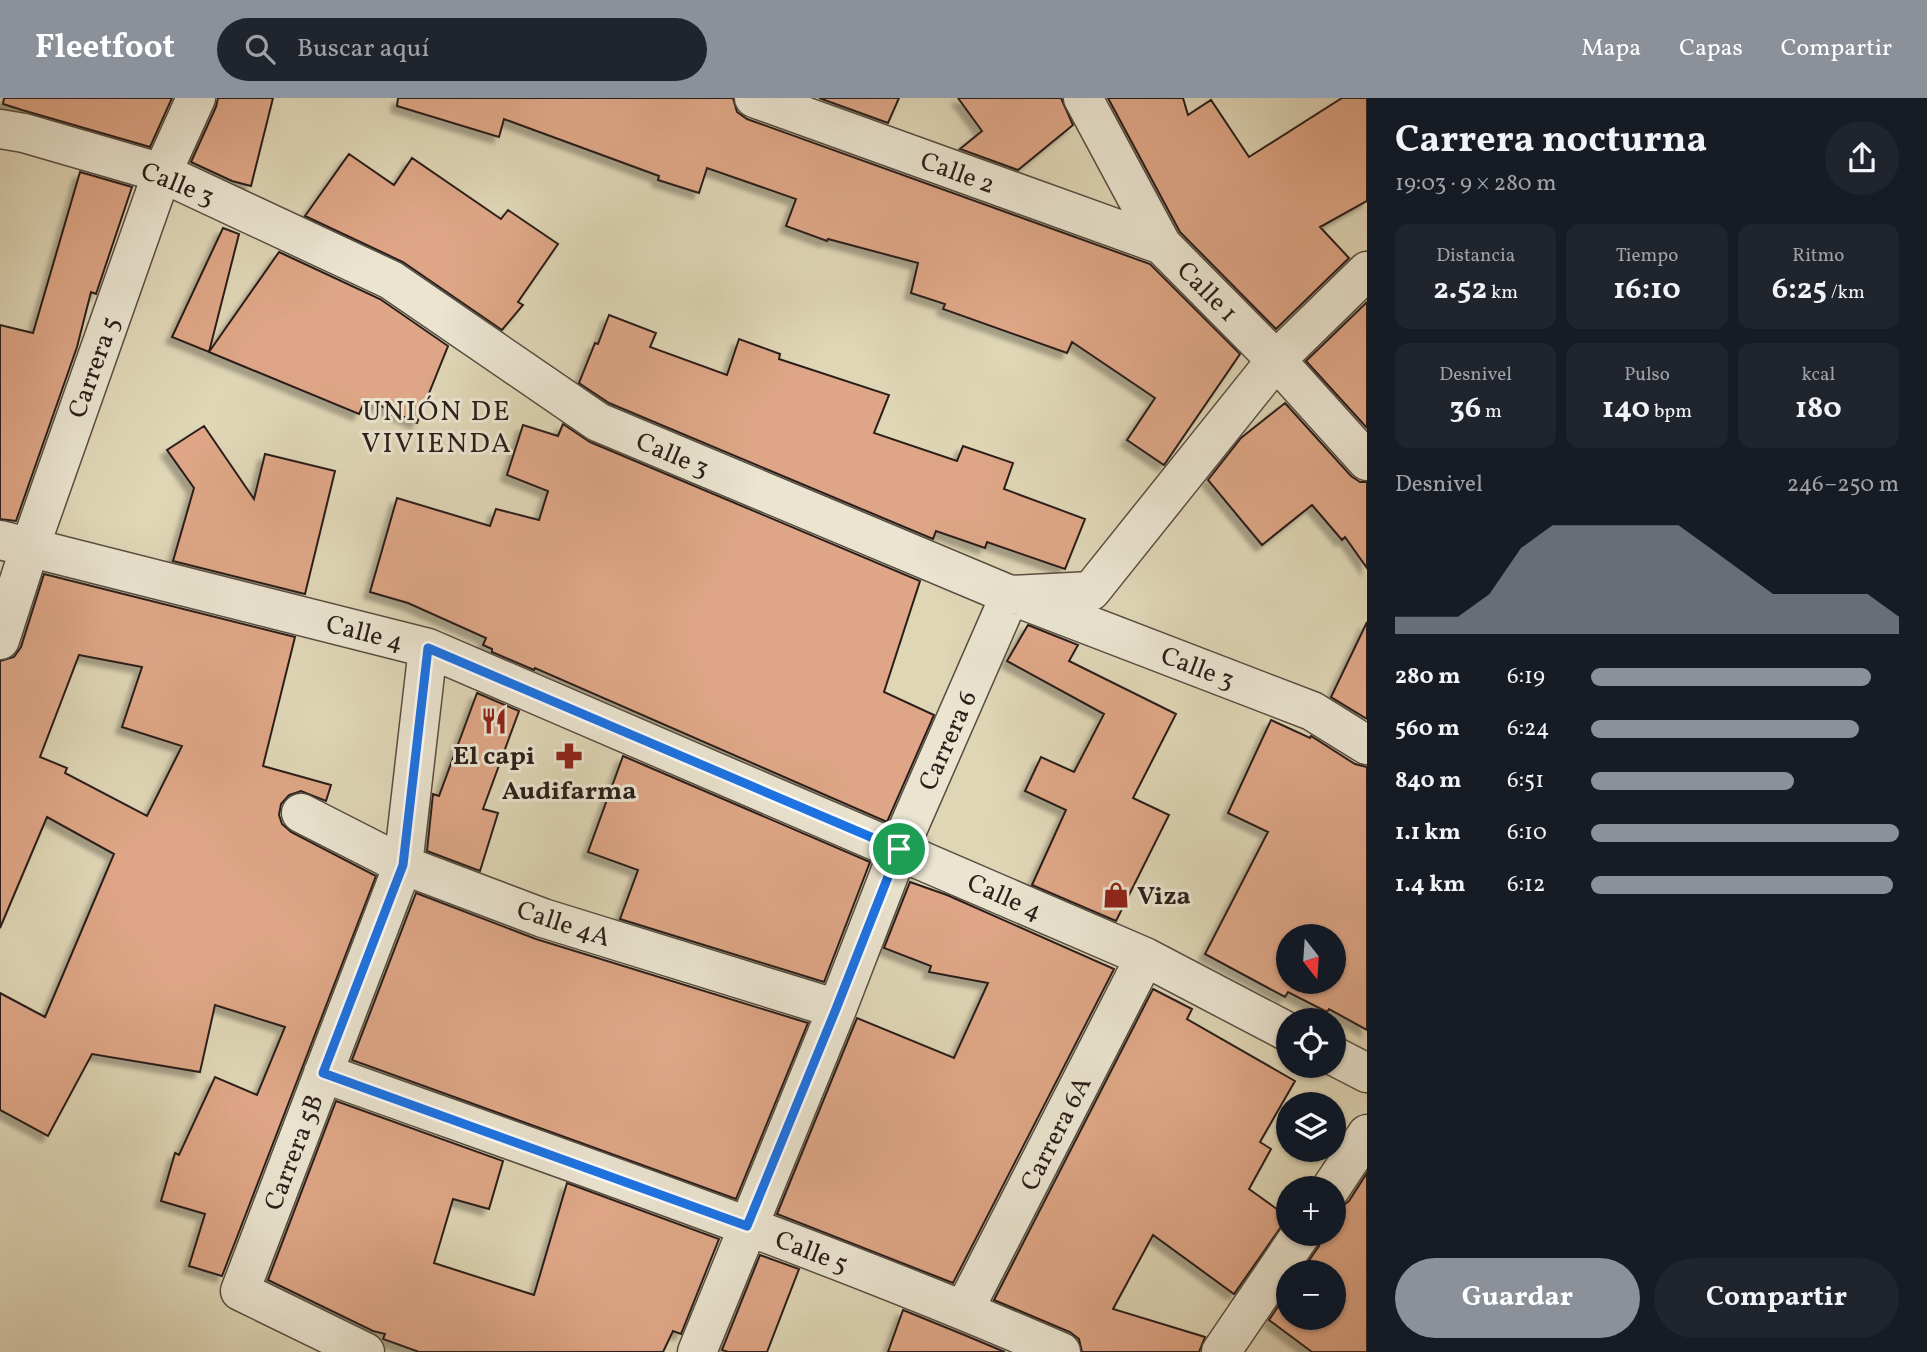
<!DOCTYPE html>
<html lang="es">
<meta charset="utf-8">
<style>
:root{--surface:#171b24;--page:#20242c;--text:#f1f3f6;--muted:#9ea1a6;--accent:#8c9099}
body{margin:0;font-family:Vollkorn,serif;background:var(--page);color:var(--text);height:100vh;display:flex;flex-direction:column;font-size:26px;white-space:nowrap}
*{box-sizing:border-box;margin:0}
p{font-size:23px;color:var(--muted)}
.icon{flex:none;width:38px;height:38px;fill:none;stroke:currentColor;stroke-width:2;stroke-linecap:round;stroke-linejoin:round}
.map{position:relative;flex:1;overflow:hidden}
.side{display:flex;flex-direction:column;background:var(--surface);width:560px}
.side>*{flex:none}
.needle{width:46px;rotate:163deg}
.tools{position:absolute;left:1276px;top:826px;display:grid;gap:14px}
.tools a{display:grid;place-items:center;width:70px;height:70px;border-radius:50%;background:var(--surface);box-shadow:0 2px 5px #0004;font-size:35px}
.pin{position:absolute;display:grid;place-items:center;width:60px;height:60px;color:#fff;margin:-30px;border:4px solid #fff;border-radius:50%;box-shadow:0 2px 7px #0007}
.round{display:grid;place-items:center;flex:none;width:74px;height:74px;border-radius:37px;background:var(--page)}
.headline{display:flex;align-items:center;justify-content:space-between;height:119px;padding:0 28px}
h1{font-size:38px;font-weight:700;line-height:52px}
.figures{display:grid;grid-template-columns:repeat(3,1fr);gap:10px;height:119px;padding:7px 28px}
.figures div{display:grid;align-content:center;border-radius:14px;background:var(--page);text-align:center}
.figures b{font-size:30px;font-weight:700}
.figures small{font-size:19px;font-weight:400}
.figures p{font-size:19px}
.chart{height:196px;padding:14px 28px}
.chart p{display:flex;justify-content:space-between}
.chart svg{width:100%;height:126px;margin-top:7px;fill:var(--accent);opacity:.7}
.button{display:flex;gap:14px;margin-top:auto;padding:14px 28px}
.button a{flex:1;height:80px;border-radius:42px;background:var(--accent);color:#fff;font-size:28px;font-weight:700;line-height:80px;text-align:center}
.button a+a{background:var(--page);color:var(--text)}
ul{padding:0 28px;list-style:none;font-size:23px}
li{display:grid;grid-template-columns:112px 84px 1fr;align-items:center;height:52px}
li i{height:18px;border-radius:9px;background:var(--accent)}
header{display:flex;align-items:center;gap:42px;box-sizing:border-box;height:98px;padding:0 35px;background:var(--accent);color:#fff}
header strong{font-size:33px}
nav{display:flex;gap:38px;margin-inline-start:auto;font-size:24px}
.search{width:490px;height:63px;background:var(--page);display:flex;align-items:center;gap:18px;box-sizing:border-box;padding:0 24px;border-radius:38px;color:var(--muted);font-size:26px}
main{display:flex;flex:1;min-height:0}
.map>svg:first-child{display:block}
</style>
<header>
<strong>Fleetfoot</strong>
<div class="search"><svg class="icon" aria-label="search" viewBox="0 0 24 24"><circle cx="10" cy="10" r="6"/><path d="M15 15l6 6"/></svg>Buscar aquí</div>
<nav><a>Mapa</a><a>Capas</a><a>Compartir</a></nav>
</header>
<main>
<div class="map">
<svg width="1367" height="1254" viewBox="0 0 1367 1254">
<defs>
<filter id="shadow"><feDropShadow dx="-6" dy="6" stdDeviation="2" flood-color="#0004"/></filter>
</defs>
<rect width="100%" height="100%" fill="#dfd6b6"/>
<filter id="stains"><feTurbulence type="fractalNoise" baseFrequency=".00286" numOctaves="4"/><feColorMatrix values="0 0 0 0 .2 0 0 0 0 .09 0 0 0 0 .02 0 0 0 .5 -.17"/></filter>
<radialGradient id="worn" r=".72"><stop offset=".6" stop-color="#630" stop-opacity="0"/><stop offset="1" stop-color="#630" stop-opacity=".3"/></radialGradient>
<path fill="#dea686" stroke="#2b1f1a" stroke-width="2" fill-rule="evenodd" filter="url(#shadow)" d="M 4,0 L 172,0 L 150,49 L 22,12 L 3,6 Z
M 218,0 L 273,0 L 251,88 L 232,83 L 191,64 L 216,9 Z
M 398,0 L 733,0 L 737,14 L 747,21 L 1150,166 L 1240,256 L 1164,367 L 1127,342 L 1155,300 L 1072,244 L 1067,255 L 943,211 L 945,206 L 911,195 L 918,165 L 828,141 L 827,143 L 786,128 L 796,101 L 707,70 L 699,95 L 658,82 L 659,78 L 504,21 L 499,39 L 397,8 Z
M 819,0 L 899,0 L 888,25 Z
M 958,0 L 1061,0 L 1073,27 L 1018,72 L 960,51 L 982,33 Z
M 1108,0 L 1183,0 L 1188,17 L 1211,2 L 1249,59 L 1342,0 L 1367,0 L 1367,103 L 1320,129 L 1349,160 L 1276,231 L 1180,134 Z
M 349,56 L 394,87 L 412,60 L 501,121 L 508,112 L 558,146 L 518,204 L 523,207 L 502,232 L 403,164 L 305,118 Z
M 80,74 L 132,89 L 96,196 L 91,194 L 77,249 L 16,423 L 0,421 L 0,227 L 33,235 Z
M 223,130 L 239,136 L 209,254 L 172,239 Z
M 279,154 L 380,201 L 448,248 L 417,325 L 366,301 L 359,316 L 209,254 Z
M 1367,204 L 1367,330 L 1306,263 Z
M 609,217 L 656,235 L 650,249 L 727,277 L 739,241 L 780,256 L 779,261 L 889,297 L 874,335 L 957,363 L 963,348 L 1013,365 L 1004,391 L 1085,421 L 1065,471 L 987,444 L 985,450 L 936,433 L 933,441 L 609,305 L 579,285 L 595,245 L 598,246 Z
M 1285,305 L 1351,378 L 1360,384 L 1367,384 L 1367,470 L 1345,439 L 1342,442 L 1312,407 L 1262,447 L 1208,382 L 1241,340 Z
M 563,326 L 590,344 L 920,483 L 884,594 L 934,617 L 887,724 L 535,570 L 534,572 L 492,554 L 492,551 L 483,547 L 486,540 L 408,505 L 370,494 L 397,400 L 490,428 L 496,411 L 539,422 L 548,393 L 507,377 L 523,327 L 558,338 Z
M 204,328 L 254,401 L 265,356 L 335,373 L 305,496 L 173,463 L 194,390 L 167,352 Z
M 44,476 L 295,539 L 263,668 L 331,687 L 326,703 L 301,693 L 289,697 L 281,706 L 279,717 L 282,726 L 291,734 L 376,778 L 222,1178 L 189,1168 L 205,1116 L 161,1103 L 175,1055 L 179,1057 L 215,979 L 257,997 L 285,929 L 215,907 L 200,974 L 92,956 L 48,1038 L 0,1012 L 0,895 L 45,919 L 114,756 L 47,719 L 0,830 L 0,563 L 14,559 L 21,549 ZM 79,557 L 142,569 L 122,629 L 182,648 L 147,718 L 65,675 L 67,670 L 40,659 Z
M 1367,524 L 1367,621 L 1331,599 Z
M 1028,527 L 1078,547 L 1069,563 L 1176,616 L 1133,700 L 1169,717 L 1116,823 L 1032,787 L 1066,712 L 1025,693 L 1041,659 L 1074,674 L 1104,616 L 1007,563 Z
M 477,595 L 519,613 L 483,711 L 498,715 L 480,773 L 427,753 L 433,696 L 439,698 Z
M 1271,622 L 1310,640 L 1311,638 L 1355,666 L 1367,669 L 1367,932 L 1329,911 L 1327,914 L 1288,894 L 1285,899 L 1205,856 L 1268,734 L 1228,715 ZM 1288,838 L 1334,838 L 1334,884 L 1288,884 Z
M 623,658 L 870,764 L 824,884 L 620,821 L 638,772 L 588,754 Z
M 910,784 L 947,797 L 1114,871 L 953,1185 L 777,1116 L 857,920 L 954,960 L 988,885 L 929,874 L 931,868 L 884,850 Z
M 416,795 L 536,841 L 808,925 L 736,1101 L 352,962 Z
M 1153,891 L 1192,911 L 1187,921 L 1295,983 L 1260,1044 L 1271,1051 L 1249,1091 L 1288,1119 L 1234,1196 L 1153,1137 L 1113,1211 L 1205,1239 L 1199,1254 L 1082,1254 L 1079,1241 L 1070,1234 L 994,1202 Z
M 336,1003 L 503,1063 L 489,1111 L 453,1101 L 434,1165 L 534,1197 L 567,1085 L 719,1141 L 681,1236 L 673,1233 L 663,1254 L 419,1254 L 383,1241 L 385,1236 L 373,1233 L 268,1182 Z
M 1367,1075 L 1367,1254 L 1312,1254 L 1269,1222 L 1288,1194 L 1288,1220 L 1334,1220 L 1334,1174 L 1301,1174 L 1319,1148 L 1323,1136 L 1334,1136 L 1334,1111 L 1341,1109 L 1349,1103 Z
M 760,1157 L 799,1171 L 767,1254 L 728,1254 L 722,1252 Z
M 903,1212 L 962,1236 L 1005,1254 L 888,1254 Z"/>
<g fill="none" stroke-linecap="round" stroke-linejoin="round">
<g stroke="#584d41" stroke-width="41">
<path id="street" d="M 754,0 L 1162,147
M 1083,0 L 1162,147 L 1276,262 L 1367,363
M 0,31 L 24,35 L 162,75 L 391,182 L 598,324 L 1010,497 L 1312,613 L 1367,647
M 0,442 L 428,550 L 1145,859 L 1288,934
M 0,542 L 30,449 L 162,75 L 196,0
M 301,715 L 403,767 L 543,820 L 837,911
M 1334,958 L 1367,975
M 323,975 C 570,1064 820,1149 1061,1254
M 1331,1090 L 1367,1036
M 964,1212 L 1145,859
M 365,1254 L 240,1193 L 403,767 L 428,550
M 697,1254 L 837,911 L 899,751 L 1010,497 L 1091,493 L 1276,262 L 1367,173
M 1221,1254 L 1301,1136"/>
</g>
<use href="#street" stroke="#eae4d0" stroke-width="38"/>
</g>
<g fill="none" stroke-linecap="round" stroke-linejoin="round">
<g stroke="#fff" stroke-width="14">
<path id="route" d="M 428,550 L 899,751 L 836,911 L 747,1128 L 323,975 L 403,767 Z"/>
</g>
<use href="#route" stroke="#1a73e8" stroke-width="9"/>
</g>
<defs>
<g id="restaurant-bare" transform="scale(2.1)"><path d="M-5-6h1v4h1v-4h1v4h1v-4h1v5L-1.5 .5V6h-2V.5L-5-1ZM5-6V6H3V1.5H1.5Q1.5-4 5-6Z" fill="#8f2418" stroke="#eae4d0" stroke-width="2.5" paint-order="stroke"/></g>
<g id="pharmacy-bare" transform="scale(2.1)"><path d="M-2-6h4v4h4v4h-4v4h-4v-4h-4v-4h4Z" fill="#8f2418" stroke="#eae4d0" stroke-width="2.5" paint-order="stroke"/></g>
<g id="shop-bare" transform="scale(2.1)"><path d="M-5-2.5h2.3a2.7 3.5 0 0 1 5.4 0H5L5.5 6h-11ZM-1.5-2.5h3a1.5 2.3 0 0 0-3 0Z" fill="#8f2418" stroke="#eae4d0" stroke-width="2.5" paint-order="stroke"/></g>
</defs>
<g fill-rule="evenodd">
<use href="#restaurant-bare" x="494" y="623"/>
<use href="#pharmacy-bare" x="569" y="658"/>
<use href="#shop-bare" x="1116" y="797"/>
</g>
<g text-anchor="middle" stroke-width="6" stroke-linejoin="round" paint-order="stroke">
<g font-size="26" fill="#2b1f1a" stroke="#eae4d0">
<text transform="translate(958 74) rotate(20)" y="9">Calle 2</text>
<text transform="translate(178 85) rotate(22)" y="9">Calle 3</text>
<text transform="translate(1208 193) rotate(45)" y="9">Calle 1</text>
<text transform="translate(93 269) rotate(-70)" y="9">Carrera 5</text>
<text transform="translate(673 356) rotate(23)" y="9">Calle 3</text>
<text transform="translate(365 534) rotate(14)" y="9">Calle 4</text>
<text transform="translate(1198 569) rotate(21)" y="9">Calle 3</text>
<text transform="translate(947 642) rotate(-66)" y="9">Carrera 6</text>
<text transform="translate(1005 798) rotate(24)" y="9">Calle 4</text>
<text transform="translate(564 825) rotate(18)" y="9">Calle 4A</text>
<text transform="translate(1055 1035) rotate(-63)" y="9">Carrera 6A</text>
<text transform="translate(293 1054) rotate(-69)" y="9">Carrera 5B</text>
<text transform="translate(812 1153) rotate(21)" y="9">Calle 5</text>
</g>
<g font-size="26" font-weight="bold" fill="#2b1f1a" stroke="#eae4d0">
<text x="494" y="666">El capi</text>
<text x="569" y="701">Audifarma</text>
<text x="1137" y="806" text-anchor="start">Viza</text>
</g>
<g font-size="28" letter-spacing="2" fill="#2b1f1a" stroke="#eae4d0">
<text x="437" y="322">UNIÓN DE<tspan x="437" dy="32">VIVIENDA</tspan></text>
</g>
</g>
<rect width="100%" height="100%" filter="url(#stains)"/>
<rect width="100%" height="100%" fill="url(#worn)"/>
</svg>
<div class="tools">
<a><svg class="needle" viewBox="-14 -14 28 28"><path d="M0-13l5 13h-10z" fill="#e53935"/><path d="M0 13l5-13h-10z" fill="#9ea1a6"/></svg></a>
<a><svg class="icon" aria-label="locate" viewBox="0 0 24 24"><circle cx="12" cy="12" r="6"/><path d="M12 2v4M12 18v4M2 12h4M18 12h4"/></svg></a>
<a><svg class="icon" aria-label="layers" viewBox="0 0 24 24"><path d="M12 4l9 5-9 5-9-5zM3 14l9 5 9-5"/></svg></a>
<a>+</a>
<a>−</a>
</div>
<div class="pin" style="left:899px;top:751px;background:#1e9e55"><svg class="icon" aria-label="arrive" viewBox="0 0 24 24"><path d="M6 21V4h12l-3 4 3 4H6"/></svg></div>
</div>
<section class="side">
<div class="headline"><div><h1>Carrera nocturna</h1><p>19:03 · 9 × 280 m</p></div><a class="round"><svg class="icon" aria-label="share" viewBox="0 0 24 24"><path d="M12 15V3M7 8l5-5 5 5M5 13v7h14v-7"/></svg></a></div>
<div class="figures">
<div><p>Distancia</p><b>2.52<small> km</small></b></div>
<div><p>Tiempo</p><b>16:10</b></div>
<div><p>Ritmo</p><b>6:25<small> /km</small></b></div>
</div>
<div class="figures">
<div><p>Desnivel</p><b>36<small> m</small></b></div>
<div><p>Pulso</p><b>140<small> bpm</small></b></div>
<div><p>kcal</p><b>180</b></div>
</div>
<div class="chart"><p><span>Desnivel</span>246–250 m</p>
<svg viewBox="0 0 160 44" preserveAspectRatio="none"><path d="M0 44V38L10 38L20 38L30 30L40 14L50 6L60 6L70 6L80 6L90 6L100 14L110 22L120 30L130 30L140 30L150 30L160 38V44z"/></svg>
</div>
<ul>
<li><b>280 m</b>6:19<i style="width:91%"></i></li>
<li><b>560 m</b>6:24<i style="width:87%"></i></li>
<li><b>840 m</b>6:51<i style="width:66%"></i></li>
<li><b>1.1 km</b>6:10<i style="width:100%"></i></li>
<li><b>1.4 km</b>6:12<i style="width:98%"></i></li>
</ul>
<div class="button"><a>Guardar</a><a>Compartir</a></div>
</section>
</main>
